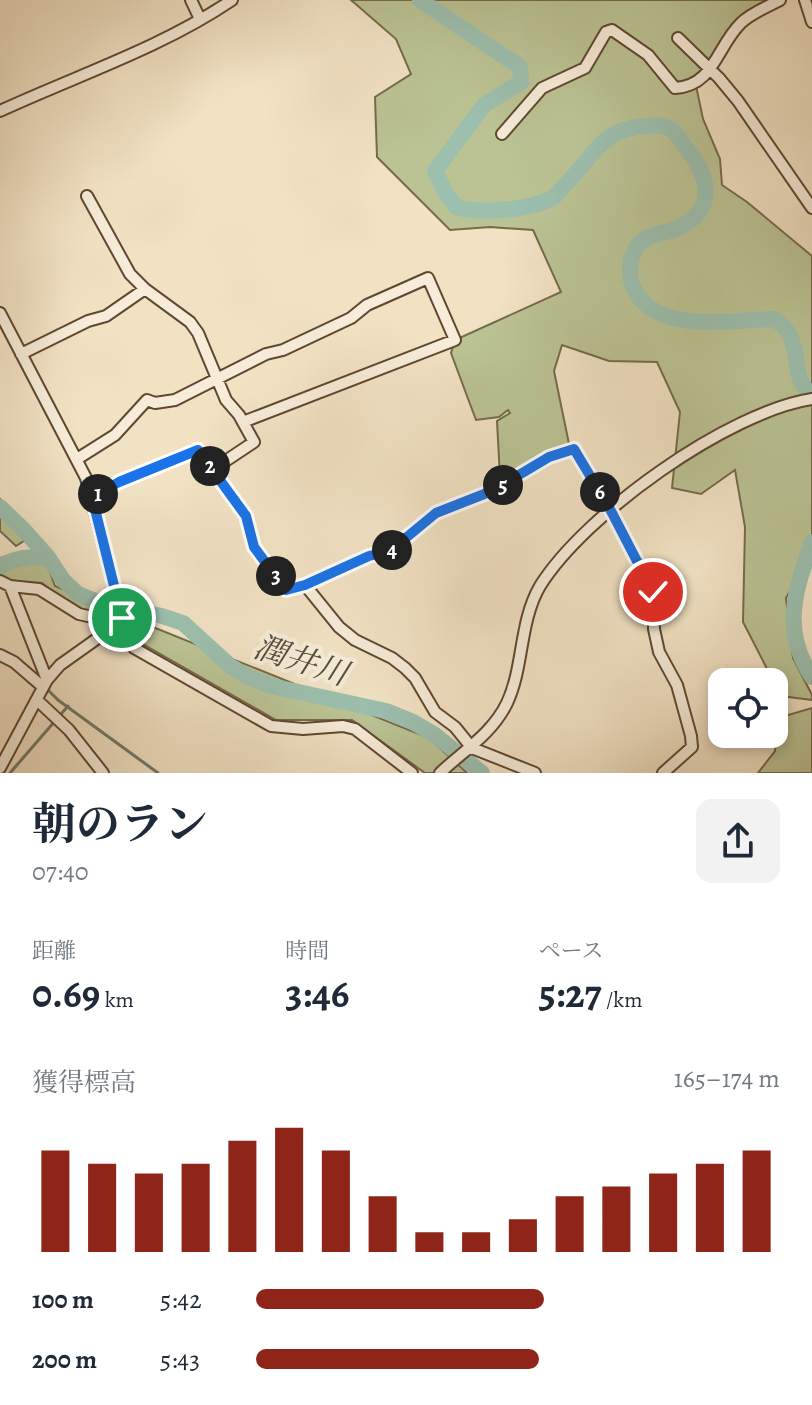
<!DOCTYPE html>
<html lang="ja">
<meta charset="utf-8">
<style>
:root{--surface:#fff;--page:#f2f2f3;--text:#1f2937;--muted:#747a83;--accent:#8f2418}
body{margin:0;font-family:Alegreya,"Noto Serif JP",serif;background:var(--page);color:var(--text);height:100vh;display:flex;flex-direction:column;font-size:30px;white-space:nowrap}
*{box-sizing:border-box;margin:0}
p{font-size:26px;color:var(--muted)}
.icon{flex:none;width:44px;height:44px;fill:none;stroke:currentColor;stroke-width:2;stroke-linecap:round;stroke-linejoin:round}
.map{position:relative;height:773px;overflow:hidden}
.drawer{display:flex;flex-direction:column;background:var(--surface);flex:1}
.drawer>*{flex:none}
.fabs{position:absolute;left:708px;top:668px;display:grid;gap:16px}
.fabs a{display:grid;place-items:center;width:80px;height:80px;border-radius:16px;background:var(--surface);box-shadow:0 4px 12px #0003;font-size:40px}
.pin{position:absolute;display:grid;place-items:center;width:68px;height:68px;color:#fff;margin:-34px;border:4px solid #fff;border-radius:50%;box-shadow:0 2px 8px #0007}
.km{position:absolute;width:40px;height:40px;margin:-20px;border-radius:50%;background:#222;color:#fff;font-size:22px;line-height:40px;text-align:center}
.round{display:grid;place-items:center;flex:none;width:84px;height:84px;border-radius:16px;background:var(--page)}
.overview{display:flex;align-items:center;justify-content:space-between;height:136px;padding:0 32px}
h1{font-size:44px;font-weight:700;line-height:60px}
.metrics{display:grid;grid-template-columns:repeat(3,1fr);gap:12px;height:136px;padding:8px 32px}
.metrics div{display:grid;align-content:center}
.metrics b{font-size:40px;font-weight:700}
.metrics small{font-size:22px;font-weight:400}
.metrics p{font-size:22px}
.chart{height:224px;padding:16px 32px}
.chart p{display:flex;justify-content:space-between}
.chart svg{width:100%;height:144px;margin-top:8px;stroke:var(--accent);stroke-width:6}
ul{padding:0 32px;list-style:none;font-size:26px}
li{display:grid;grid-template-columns:128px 96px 1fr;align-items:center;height:60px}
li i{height:20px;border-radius:10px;background:var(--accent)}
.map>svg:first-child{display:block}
</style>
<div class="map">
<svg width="812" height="773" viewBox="0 0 812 773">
<rect width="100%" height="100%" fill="#f1e2c4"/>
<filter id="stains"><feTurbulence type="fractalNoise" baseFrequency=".0025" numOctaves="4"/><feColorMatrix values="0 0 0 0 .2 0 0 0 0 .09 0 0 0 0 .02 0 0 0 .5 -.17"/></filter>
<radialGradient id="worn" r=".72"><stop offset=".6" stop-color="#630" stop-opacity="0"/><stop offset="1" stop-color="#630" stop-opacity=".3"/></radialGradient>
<path fill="#bbc394" stroke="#756b4a" stroke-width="2" d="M 351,0 L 773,0 L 723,43 L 695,81 L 703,119 L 720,159 L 722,185 L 747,202 L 812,256 L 812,555 L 786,598 L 793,658 L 812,695 L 812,700 L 781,696 L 743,622 L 745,527 L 735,470 L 701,494 L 672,488 L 680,412 L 657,362 L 609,361 L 562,345 L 554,371 L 569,444 L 500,477 L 497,421 L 510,413 L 508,410 L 499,417 L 476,420 L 451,353 L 455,340 L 561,292 L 533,230 L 490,227 L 450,230 L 377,157 L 375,97 L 411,74 L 396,39 Z
M 0,499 L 30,537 L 16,546 L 0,531 Z
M 23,551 L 38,553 L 48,567 L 55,586 L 118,613 L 108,618 L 66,605 L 42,583 L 16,582 L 0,576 L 0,558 Z
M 128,617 L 429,738 L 467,773 L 425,773 L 352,720 L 276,720 L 141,643 Z
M 812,708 L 812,773 L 758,773 L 775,751 L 778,718 Z"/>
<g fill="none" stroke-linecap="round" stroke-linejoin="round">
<path stroke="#707a68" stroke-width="3" d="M 23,663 L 41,679
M 47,689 L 58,700 L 158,773
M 10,773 L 68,706"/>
<path stroke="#9cbfae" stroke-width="16" d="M 420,0 L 520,67 L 521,82 L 484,105 L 435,171 L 445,192 L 456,207 C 480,214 528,210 551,199 C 556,196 561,190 564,186 C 594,158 599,127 649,126 C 657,125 665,125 672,130 C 678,135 682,143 687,149 C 710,178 717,209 678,228 C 666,234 648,233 639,244 C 630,254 628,272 632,284 C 650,336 732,320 774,319 C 799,334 793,357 800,379 C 802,386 808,390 812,396
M 0,507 L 24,530 L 48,557 L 63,580 L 78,594 L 105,605 L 162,616 L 183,623 L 229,665 L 246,676 L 271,686 L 386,711 L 413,722 L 435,735 L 482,773
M 812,542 C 795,591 781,630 812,677
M 0,567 C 14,557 31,557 48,557"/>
<g stroke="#604731" stroke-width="14">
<path id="minor" d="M 191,0 L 200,19
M 805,0 L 812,22
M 678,38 L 719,78 L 738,101 L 812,208
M 0,111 C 78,75 161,48 232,0
M 502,134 L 542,88 L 585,68 L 606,32 L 612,30 L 648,55 L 675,88 C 714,86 717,46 741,23 C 751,13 767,7 780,0
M 87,196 L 130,274 L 145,289 L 190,322 L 198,333 L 226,400 L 239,415 L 254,442 L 212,470
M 0,313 L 86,478 L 122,618 L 134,648 L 271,726 L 303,729 L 343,726 L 355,729 L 412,773
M 21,354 L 88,321 L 106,316 L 145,289
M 77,459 L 115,435 L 147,400 L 155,403 L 175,400 L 266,354 L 283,350 L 351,318 L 367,305 L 428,278 L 455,340 L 243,422
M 92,497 L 119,482 L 198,450 L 246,516 L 254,547 L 286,590 L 305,585
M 0,581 L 10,586 L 39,589 L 79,614 L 101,619 L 112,628
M 10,586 L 47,680
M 0,655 L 14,662 L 43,687
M 37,700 L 69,730 L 103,773
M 0,768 L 47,680 L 60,665 L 112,628 L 125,626
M 440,773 C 463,751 492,734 507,703 C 524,667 519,622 540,586 C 585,514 728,412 812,399
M 535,773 L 472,748 L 455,727 L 435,712 L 415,678 L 405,668 L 392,658 L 355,640 L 339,627 L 305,585 L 369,556 L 390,551 L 436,513 L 492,491 L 549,457 L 574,449 L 611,511 L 653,592 L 654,629 L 659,652 L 677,685 L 691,736 L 692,747 L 663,773"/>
</g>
<use href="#minor" stroke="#f6ecd9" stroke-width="10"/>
</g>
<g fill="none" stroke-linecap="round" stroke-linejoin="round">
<g stroke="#fff" stroke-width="16">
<path id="route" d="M 122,618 L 92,497 L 119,482 L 198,450 L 246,516 L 254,547 L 286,590 L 305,585 L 369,556 L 390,551 L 436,513 L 492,491 L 549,457 L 574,449 L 611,511 L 653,592"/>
</g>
<use href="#route" stroke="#1a73e8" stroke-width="10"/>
</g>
<g text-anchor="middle" stroke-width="8" stroke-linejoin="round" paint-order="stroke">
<g font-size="32" font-style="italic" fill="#554f3d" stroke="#f6ecd9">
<text transform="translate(301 660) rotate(18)" y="11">潤井川</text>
</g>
</g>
<rect width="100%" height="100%" filter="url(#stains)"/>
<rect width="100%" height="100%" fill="url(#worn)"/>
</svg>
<div class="fabs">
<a><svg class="icon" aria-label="locate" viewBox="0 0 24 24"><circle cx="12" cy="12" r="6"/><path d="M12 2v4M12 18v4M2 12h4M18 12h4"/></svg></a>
</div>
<div class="pin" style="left:122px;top:618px;background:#1e9e55"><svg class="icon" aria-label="arrive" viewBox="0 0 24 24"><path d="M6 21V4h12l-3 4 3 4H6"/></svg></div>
<div class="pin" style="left:653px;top:592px;background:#d93025"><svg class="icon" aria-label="check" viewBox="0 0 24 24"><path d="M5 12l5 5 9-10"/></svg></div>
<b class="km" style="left:98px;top:494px">1</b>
<b class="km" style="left:210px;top:466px">2</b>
<b class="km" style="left:276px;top:576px">3</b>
<b class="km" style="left:392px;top:550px">4</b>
<b class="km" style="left:503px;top:485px">5</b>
<b class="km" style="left:600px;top:492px">6</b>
</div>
<section class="drawer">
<div class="overview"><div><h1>朝のラン</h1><p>07:40</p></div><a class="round"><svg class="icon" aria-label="share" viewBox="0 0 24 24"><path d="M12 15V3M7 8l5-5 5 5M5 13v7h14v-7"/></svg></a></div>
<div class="metrics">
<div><p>距離</p><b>0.69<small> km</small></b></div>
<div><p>時間</p><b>3:46</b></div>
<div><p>ペース</p><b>5:27<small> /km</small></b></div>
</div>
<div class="chart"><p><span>獲得標高</span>165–174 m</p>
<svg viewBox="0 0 160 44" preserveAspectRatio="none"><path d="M5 44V13M15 44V17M25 44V20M35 44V17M45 44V10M55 44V6M65 44V13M75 44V27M85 44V38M95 44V38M105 44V34M115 44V27M125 44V24M135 44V20M145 44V17M155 44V13"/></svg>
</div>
<ul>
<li><b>100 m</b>5:42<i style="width:55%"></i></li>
<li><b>200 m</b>5:43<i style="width:54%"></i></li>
</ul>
</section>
